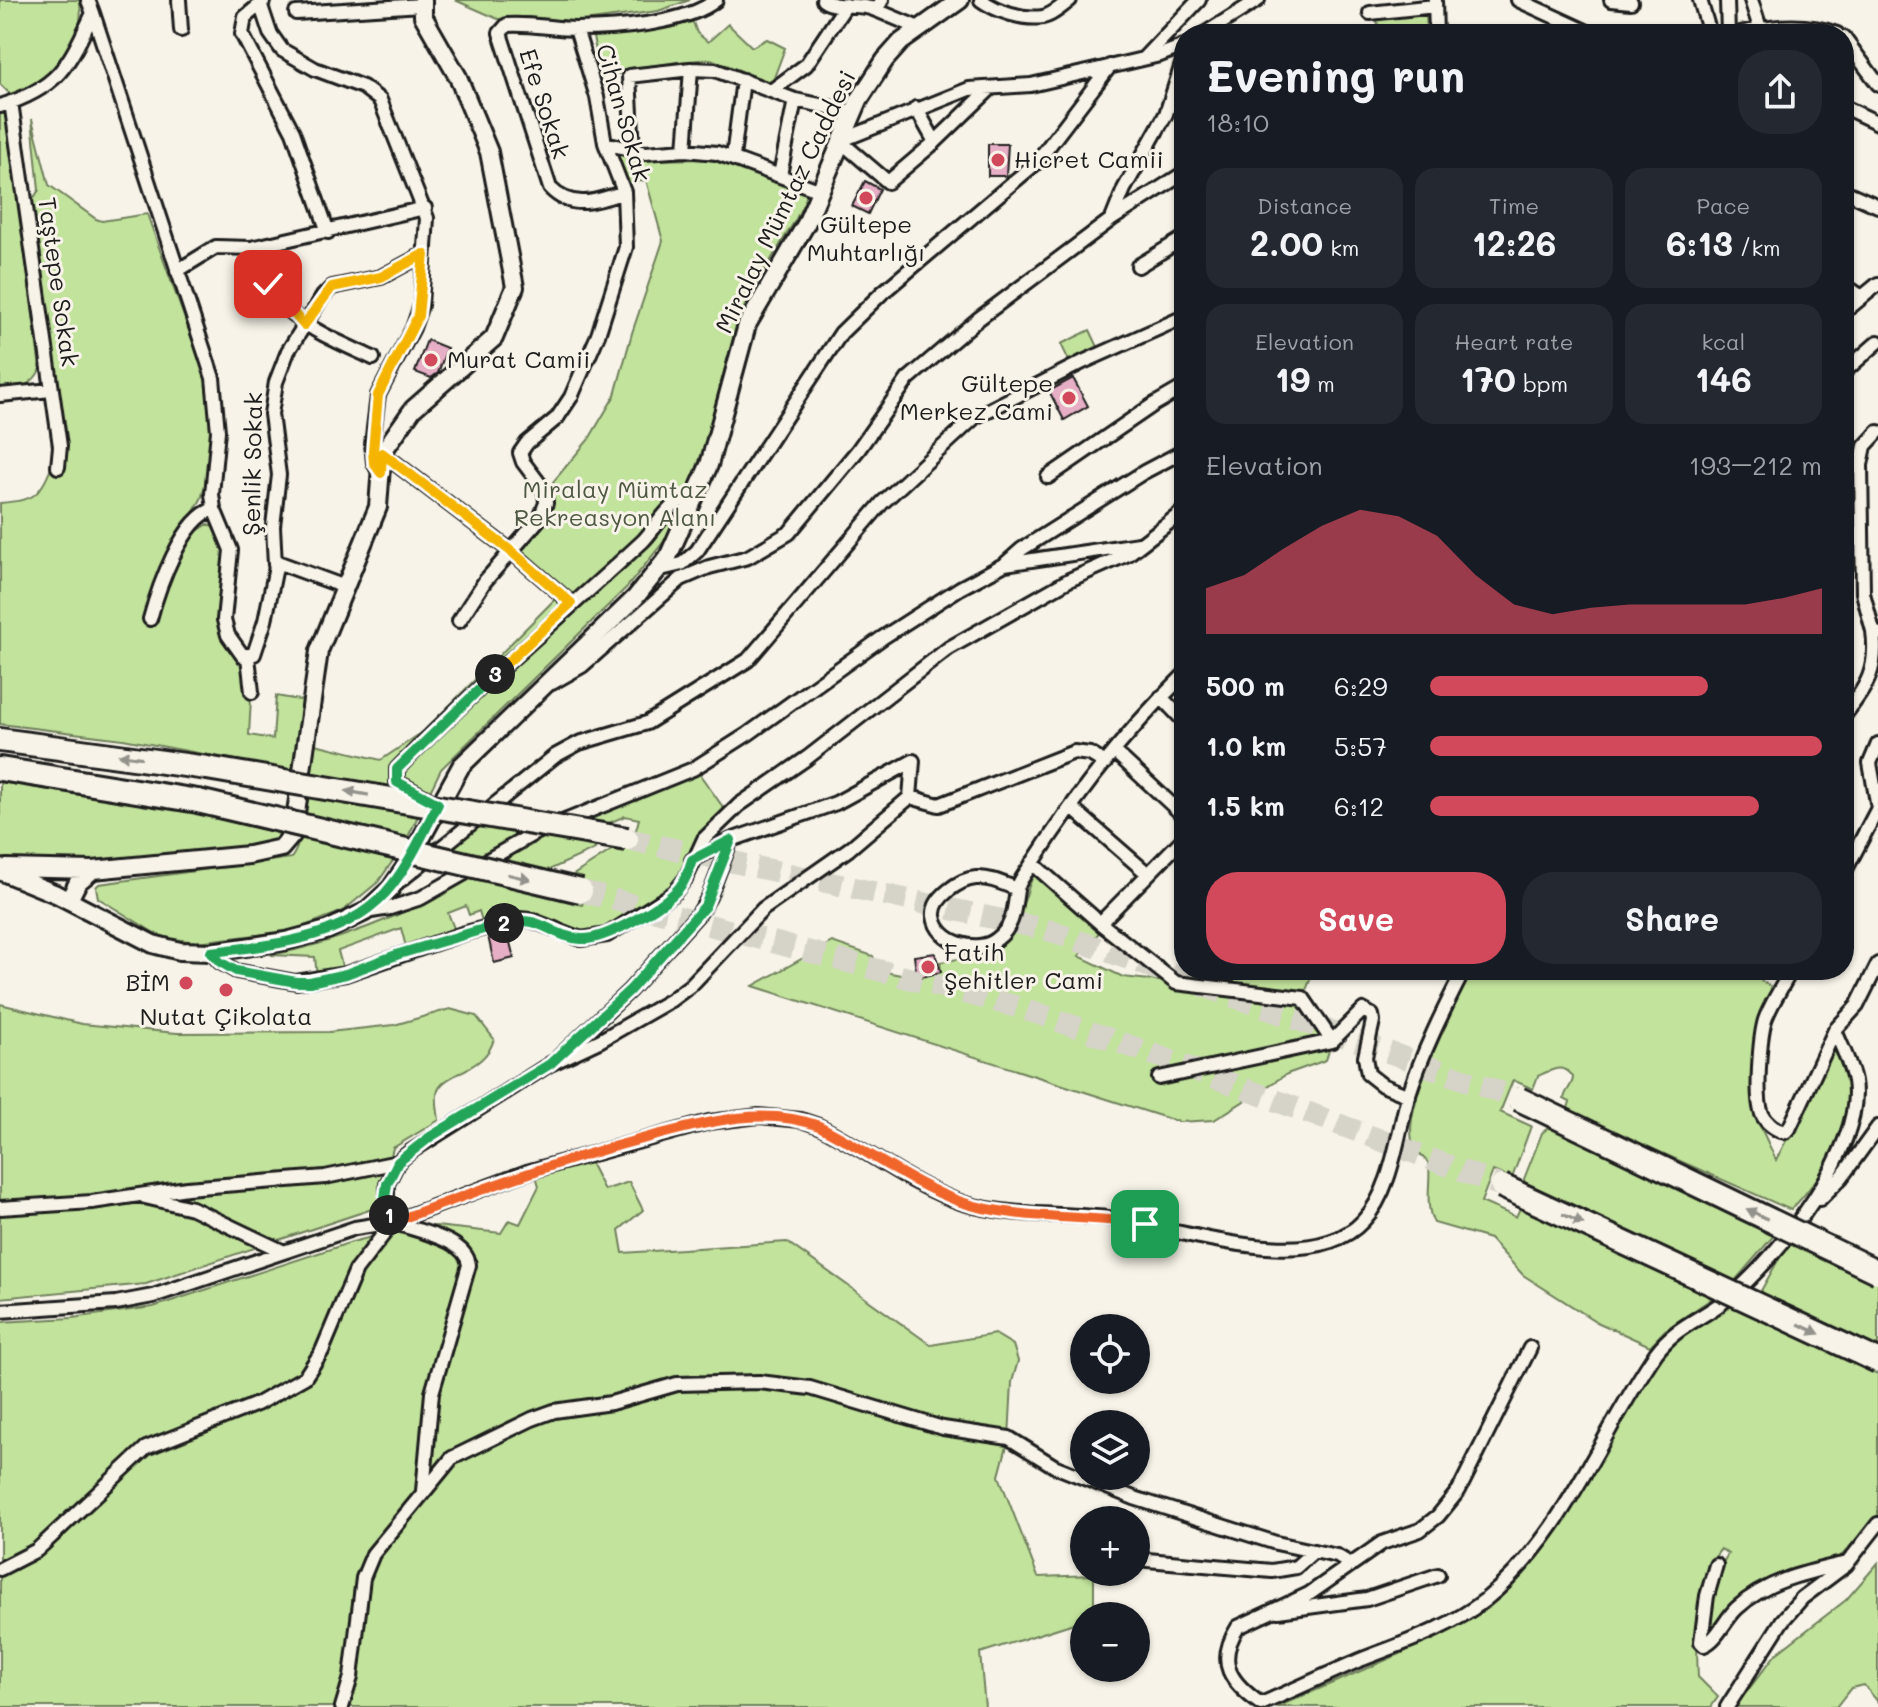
<!DOCTYPE html>
<meta charset="utf-8">
<style>
:root{--surface:#171b24;--page:#242831;--text:#f1f3f6;--muted:#9ea1a6;--accent:#d1495b}
body{margin:0;font-family:Mali,sans-serif;background:var(--page);color:var(--text);height:100vh;display:flex;flex-direction:column;font-size:30px;white-space:nowrap}
*{box-sizing:border-box;margin:0}
p{font-size:26px;color:var(--muted)}
.icon{flex:none;width:44px;height:44px;fill:none;stroke:currentColor;stroke-width:2;stroke-linecap:round;stroke-linejoin:round}
.map{position:relative;flex:1;overflow:hidden}
.drawer{position:absolute;left:1174px;top:24px;width:680px;height:956px;display:flex;flex-direction:column;background:var(--surface);border-radius:32px;box-shadow:0 2px 6px #0004}
.drawer>*{flex:none}
.buttons{position:absolute;left:1070px;top:1314px;display:grid;gap:16px}
.buttons a{display:grid;place-items:center;width:80px;height:80px;border-radius:50%;background:var(--surface);box-shadow:0 2px 6px #0004;font-size:40px}
.pin{position:absolute;display:grid;place-items:center;width:68px;height:68px;color:#fff;margin:-34px;border-radius:16px;box-shadow:0 4px 12px #0006}
.km{position:absolute;width:40px;height:40px;margin:-20px;border-radius:50%;background:#222;color:#fff;font-size:22px;line-height:40px;text-align:center}
.round{display:grid;place-items:center;flex:none;width:84px;height:84px;border-radius:32px;background:var(--page)}
.overview{display:flex;align-items:center;justify-content:space-between;height:136px;padding:0 32px}
h1{font-size:44px;font-weight:700;line-height:60px}
.figures{display:grid;grid-template-columns:repeat(3,1fr);gap:12px;height:136px;padding:8px 32px}
.figures div{display:grid;align-content:center;border-radius:20px;background:var(--page);text-align:center}
.figures b{font-size:34px;font-weight:700}
.figures small{font-size:22px;font-weight:400}
.figures p{font-size:22px}
.chart{height:224px;padding:16px 32px}
.chart p{display:flex;justify-content:space-between}
.chart svg{width:100%;height:144px;margin-top:8px;fill:var(--accent);opacity:.7}
.action{display:flex;gap:16px;margin-top:auto;padding:16px 32px}
.action a{flex:1;height:92px;border-radius:32px;background:var(--accent);color:#fff;font-size:32px;font-weight:700;line-height:92px;text-align:center}
.action a+a{background:var(--page);color:var(--text)}
ul{padding:0 32px;list-style:none;font-size:26px}
li{display:grid;grid-template-columns:128px 96px 1fr;align-items:center;height:60px}
li i{height:20px;border-radius:10px;background:var(--accent)}
.map>svg:first-child{display:block}
</style>
<div class="map">
<svg width="1878" height="1707" viewBox="0 0 1878 1707">
<rect width="100%" height="100%" fill="#f7f3e8"/>
<filter id="ink" filterUnits="userSpaceOnUse"><feTurbulence type="fractalNoise" baseFrequency=".0125" numOctaves="2"/><feDisplacementMap in="SourceGraphic" scale="16" xChannelSelector="R" yChannelSelector="G"/><feConvolveMatrix kernelMatrix="1 2 1 2 8 2 1 2 1" color-interpolation-filters="sRGB"/></filter>
<g filter="url(#ink)">
<path fill="#c2e39c" stroke="#6f805c" stroke-width="2" d="M 0,0 L 79,0 C 86,23 69,58 51,74 C 39,83 25,89 11,95 L 0,84 Z
M 455,0 L 690,0 L 658,11 L 576,22 L 527,17 L 498,19 Z
M 1426,12 L 1427,34 L 1379,34 L 1377,18 Z
M 693,22 L 697,33 L 708,42 L 728,24 L 752,47 L 767,39 L 785,48 L 772,83 L 711,59 L 676,62 L 602,77 L 592,33 Z
M 0,114 L 5,114 L 8,122 L 40,369 C 33,387 17,388 0,390 Z
M 32,119 L 49,185 L 96,219 L 102,221 L 147,214 L 211,392 L 212,439 L 208,476 L 201,499 L 177,542 L 161,598 L 190,536 L 208,524 L 221,533 L 226,542 L 225,637 L 241,663 L 251,698 L 249,735 L 273,739 L 276,696 L 305,701 L 295,771 L 123,739 L 0,724 L 0,503 C 31,500 39,499 51,468 L 63,467 L 66,440 L 31,202 L 39,190 Z
M 614,151 L 646,160 L 708,159 L 809,192 L 796,219 L 752,291 L 737,323 L 706,442 L 683,505 L 666,539 L 628,586 L 441,769 L 404,845 L 378,882 L 343,911 L 292,931 L 196,942 L 161,937 L 98,898 L 96,887 L 99,884 L 291,858 C 306,842 309,768 311,743 L 381,760 L 424,731 L 564,590 L 521,552 L 547,520 L 553,482 L 589,439 L 615,395 L 632,333 L 663,241 L 646,180 L 626,184 Z
M 1090,330 L 1099,349 L 1070,363 L 1061,344 Z
M 698,772 L 725,810 L 696,838 L 679,881 L 662,895 L 597,932 L 573,932 L 529,914 L 482,921 L 479,911 L 469,915 L 466,906 L 448,913 L 455,931 L 406,947 L 401,928 L 338,951 L 343,969 L 317,977 L 315,957 L 271,955 C 341,942 410,912 472,878 L 582,905 L 589,888 L 567,879 L 618,846 L 631,848 L 639,819 L 625,816 L 602,826 L 577,821 L 638,800 Z
M 0,782 L 191,812 L 287,835 L 279,844 C 186,854 94,867 0,858 Z
M 484,821 L 525,830 L 480,858 L 450,850 Z
M 549,835 L 597,843 L 595,849 L 538,875 L 500,863 Z
M 1036,871 L 1102,929 L 1079,956 L 1123,977 L 1176,983 L 1186,970 L 1314,970 L 1303,998 L 1332,1041 L 1326,1060 L 1287,1074 L 1214,1120 L 1179,1122 L 753,986 L 832,942 L 873,956 L 880,971 L 917,978 L 941,972 L 940,962 L 988,954 C 1000,940 1015,924 1022,906 C 1028,893 1027,886 1036,871 Z
M 1472,970 L 1745,970 L 1774,989 L 1760,1016 L 1754,1113 L 1776,1160 L 1822,1071 L 1831,1047 C 1839,1058 1848,1074 1849,1087 C 1855,1131 1819,1180 1791,1210 L 1567,1111 L 1570,1102 L 1564,1099 C 1565,1090 1573,1086 1573,1077 C 1564,1062 1551,1070 1538,1076 L 1533,1089 L 1513,1080 L 1500,1112 L 1531,1126 L 1512,1178 L 1493,1171 L 1481,1202 L 1516,1217 L 1520,1208 L 1714,1297 L 1665,1330 L 1650,1346 L 1597,1322 L 1523,1275 L 1490,1239 L 1434,1223 C 1423,1204 1433,1172 1428,1163 C 1424,1157 1416,1153 1413,1144 C 1400,1108 1456,1005 1472,970 Z
M 0,1004 L 82,1024 L 177,1033 L 329,1032 L 394,1025 L 450,1009 L 476,1016 L 494,1039 C 485,1073 441,1071 437,1094 C 436,1102 438,1112 439,1120 L 393,1148 L 378,1203 L 369,1210 L 146,1284 L 0,1298 Z
M 1549,1127 L 1554,1127 L 1777,1232 L 1733,1283 L 1525,1185 L 1524,1179 L 1542,1133 Z
M 588,1159 L 604,1190 L 629,1182 L 643,1210 L 619,1230 L 623,1253 L 787,1242 L 931,1345 L 995,1334 L 1013,1345 L 1018,1361 L 1012,1382 L 1009,1438 L 999,1476 L 1038,1577 L 1094,1575 L 1094,1613 L 1077,1622 L 980,1653 L 985,1707 L 0,1707 L 0,1322 L 72,1318 L 153,1307 L 352,1242 L 408,1228 L 436,1226 L 501,1233 L 509,1220 L 520,1224 L 539,1186 L 536,1176 Z
M 1790,1239 L 1878,1281 L 1878,1351 L 1758,1296 Z
M 1728,1305 L 1878,1374 L 1878,1516 L 1843,1554 L 1831,1562 L 1784,1575 L 1711,1637 L 1706,1634 L 1718,1571 L 1728,1554 L 1721,1549 C 1696,1577 1696,1641 1698,1677 L 1718,1697 L 1711,1707 L 1277,1707 L 1400,1654 L 1471,1616 L 1521,1572 L 1570,1510 L 1631,1403 L 1671,1344 Z
M 1878,1563 L 1878,1702 L 1864,1685 L 1851,1688 L 1836,1707 L 1735,1707 L 1776,1654 L 1846,1600 Z"/>
<path fill="#e6afc5" stroke="#1c1c1c" stroke-width="2" d="M 988,144 L 1008,144 L 1006,176 L 988,176 Z
M 865,181 L 880,189 L 868,214 L 852,206 Z
M 427,340 L 447,348 L 438,373 L 431,378 L 415,372 Z
M 1073,378 L 1088,406 L 1064,420 L 1049,391 Z
M 507,931 L 514,958 L 494,963 L 488,936 Z
M 935,953 L 941,972 L 917,978 L 914,956 Z"/>
<g fill="none" stroke-linecap="round" stroke-linejoin="round">
<path stroke="#d6d3c9" stroke-width="22" stroke-dasharray="22 11" stroke-linecap="butt" d="M 627,839 L 1048,930 L 1519,1099
M 581,891 L 1025,1009 L 1158,1056 L 1502,1186"/>
<g stroke="#1c1c1c" stroke-width="18">
<path id="street" d="M 179,0 L 181,30
M 823,0 C 836,10 859,2 876,10
M 882,0 L 876,10 L 919,28
M 981,0 C 996,11 1023,20 1043,17 C 1053,15 1062,6 1070,0
M 1435,0 L 1436,34
M 1518,0 L 1592,34
M 1611,0 L 1631,2
M 1700,0 L 1710,34
M 1727,0 L 1728,34
M 1751,0 L 1760,28
M 263,2 L 245,17 L 242,34 L 293,132 L 328,232
M 260,3 L 270,33 L 282,50 L 315,69 L 363,87 L 380,100 L 427,218 L 421,305 L 413,328 L 378,395 L 372,444 L 374,463 L 379,472
M 93,13 L 213,378 L 218,431 L 212,494 L 214,509 L 231,550 L 224,620 L 228,635 L 243,656 L 254,654 L 265,621 L 277,562 L 345,587
M 296,13 L 422,5
M 1370,13 L 1435,6
M 1204,34 L 1258,0
M 1736,34 C 1769,26 1806,22 1837,34
M 1844,38 L 1878,84
M 1144,58 L 1199,0
M 771,91 L 806,65 L 846,5
M 11,102 L 60,446 L 58,467
M 0,106 C 59,88 68,66 93,13 L 88,0
M 1844,107 L 1878,123
M 916,108 L 935,142 L 888,182 L 840,141 L 969,89 L 1031,85 L 1160,55 L 1184,46
M 935,142 L 991,88
M 605,143 L 645,153 L 685,150 L 717,153 L 821,191
M 685,150 L 691,69
M 633,151 L 629,76 L 691,69 L 715,70 L 795,100 L 853,112
M 733,157 L 743,80
M 780,175 L 795,100
M 1844,191 L 1878,206
M 624,192 C 598,201 572,211 550,188 L 500,33 L 507,25 C 530,23 553,29 576,29 C 614,29 687,24 716,0
M 1112,219 L 1124,189 L 1166,114 L 1184,58
M 251,248 C 272,316 315,331 373,358
M 1138,266 L 1184,238
M 177,271 L 216,247 L 251,248 L 425,208
M 1844,285 L 1862,297
M 1844,312 L 1878,284
M 1844,372 L 1878,342
M 0,395 L 51,390
M 1878,432 L 1865,446 L 1861,465 L 1863,593 L 1873,631 L 1878,634
M 382,453 L 512,552 L 571,603
M 1048,477 L 1153,405 L 1184,387
M 1005,564 L 1022,549 L 1144,472 L 1184,451
M 275,565 L 273,526 L 279,475 L 271,414 L 276,382 L 288,351 L 323,296 L 332,287 L 381,277 L 424,254
M 661,569 L 682,564 L 697,551 L 841,333 L 882,293 L 1036,163 L 1110,66
M 150,619 C 158,589 182,518 214,509
M 459,621 L 485,581 L 540,518 L 546,503 L 545,491 L 523,462 L 520,453 L 527,443 L 557,418 L 571,397 L 598,335 L 626,247 L 624,192 L 605,143 L 597,97 L 576,29
M 248,657 L 252,692
M 552,683 L 582,666 L 681,579 L 709,567 L 748,557 L 789,533 L 858,450 L 908,379 L 977,320 L 1112,219 L 1184,173
M 1161,697 L 1184,721
M 1844,716 C 1867,685 1878,671 1873,631
M 1115,752 L 1184,816
M 913,761 L 910,797 L 939,805 L 1074,752 L 1090,754 L 1105,763
M 428,799 L 397,782 L 397,769 C 475,688 561,617 643,541 C 657,527 674,493 696,497
M 1071,807 L 1148,874
M 1878,808 L 1870,763 L 1878,744
M 692,860 L 731,840 L 836,803 L 913,761
M 1032,863 L 1100,923 L 1176,983 L 1303,998 L 1332,1041
M 1844,873 L 1878,808
M 401,880 L 555,756 L 579,743 L 647,723 L 748,660 L 882,503 L 975,417 L 1083,362 L 1184,317
M 1017,889 C 1004,884 990,877 976,878 C 960,879 932,898 934,916 C 937,943 978,955 997,939 C 1014,926 1014,909 1017,890 C 1018,882 1027,871 1032,864 C 1075,797 1127,730 1184,675
M 365,912 L 390,908 L 421,898 L 535,833 L 693,769 L 748,734 L 882,638 L 960,588 L 1005,564 L 1139,544
M 1100,923 L 1184,838
M 211,952 L 220,962 L 236,971 L 296,982 L 346,974 L 462,934 L 519,919 L 531,920 L 581,939 L 607,935 L 674,893 L 686,878 L 704,839 L 739,805 L 807,758 L 949,648 L 1069,580 L 1128,554 L 1184,511
M 1791,970 C 1783,986 1771,1003 1765,1020 C 1760,1037 1755,1098 1762,1114 C 1766,1123 1775,1130 1785,1132 L 1789,1129 L 1835,1030
M 559,1057 L 630,990 L 700,912 L 709,897 L 731,840
M 1159,1078 L 1332,1041 L 1363,1010 L 1372,1015 L 1373,1021 L 1365,1057 L 1368,1074 L 1382,1085 L 1409,1096
M 145,1197 L 192,1208 L 282,1251
M 1820,1199 L 1841,1178 L 1878,1127
M 0,1208 L 92,1202 L 187,1188 L 325,1177 L 398,1162
M 0,1311 L 116,1303 L 153,1296 L 355,1228 L 393,1222 L 527,1172 L 709,1122 L 759,1116 L 801,1120 L 819,1126 C 867,1150 912,1186 963,1203 C 1009,1217 1059,1213 1107,1218 C 1174,1226 1310,1279 1363,1221 C 1392,1191 1397,1136 1408,1097 C 1422,1053 1443,1011 1464,970
M 1530,1348 L 1459,1490 L 1438,1516 L 1420,1530 L 1382,1543 L 1309,1594 L 1238,1627 C 1215,1663 1231,1683 1261,1704 C 1294,1690 1327,1674 1360,1660 C 1403,1643 1448,1629 1485,1600 C 1565,1535 1599,1436 1656,1353 C 1676,1326 1702,1319 1727,1299 C 1777,1259 1865,1148 1854,1081 C 1851,1064 1841,1046 1835,1030 L 1857,1006 L 1878,964
M 423,1491 L 432,1393 L 469,1265 C 466,1238 414,1231 393,1222 L 387,1209 L 387,1184 L 398,1162 L 410,1152 L 550,1064 L 601,1040 L 671,1000 L 691,985 L 763,909 L 849,849 L 910,797
M 1136,1559 L 1272,1571 L 1296,1567 L 1314,1551
M 1716,1565 L 1707,1596 L 1701,1642 L 1704,1645 C 1718,1639 1725,1619 1737,1608 C 1767,1580 1808,1572 1847,1563
M 0,1569 L 37,1550 L 146,1448 L 257,1404 L 305,1377 L 322,1351 L 356,1270 L 393,1222
M 1278,1611 L 1367,1599 L 1438,1575
M 342,1707 L 351,1677 L 363,1578 L 373,1554 L 452,1458 L 532,1419 L 554,1411 L 611,1403 L 677,1384 L 759,1382 L 810,1388 L 943,1428 L 1009,1438 L 1054,1466 L 1134,1498 L 1276,1543 L 1337,1556 L 1350,1564
M 1727,1707 L 1782,1621 L 1802,1598 L 1846,1565 L 1878,1524"/>
</g>
<g stroke="#1c1c1c" stroke-width="22">
<path id="secondary" d="M 6,868 L 93,870 L 249,855 L 281,848 L 293,834 L 319,651 L 378,507 L 382,453 L 413,409 L 494,338 L 515,287 L 489,152 L 458,77 L 423,16 L 423,0
M 0,871 L 56,894 L 153,944 L 180,951 L 211,952 L 286,941 L 327,930 L 365,912 L 391,888 L 406,866 L 461,766 L 635,598 L 668,557 L 709,465 L 747,325 L 806,224 L 859,100 L 885,60 L 901,42 L 960,0
M 69,900 L 78,882 L 93,870"/>
</g>
<g stroke="#1c1c1c" stroke-width="28">
<path id="highway" d="M 0,740 L 207,768
M 0,769 L 198,801"/>
</g>
<use href="#street" stroke="#f7f3e8" stroke-width="12"/>
<use href="#secondary" stroke="#f7f3e8" stroke-width="16"/>
<use href="#highway" stroke="#f7f3e8" stroke-width="22"/>
<g stroke="#1c1c1c" stroke-width="28" stroke-linecap="butt">
<path id="highway-bridge" d="M 207,768 L 627,839
M 198,801 L 581,891
M 1519,1099 L 1878,1272
M 1502,1186 L 1878,1361"/>
</g>
<use href="#highway-bridge" stroke="#f7f3e8" stroke-width="22"/>
</g>
<defs><path id="oneway-solid" d="M-6-.8H1V-3.2L6.5 0L1 3.2V.8H-6Z" transform="scale(2)"/></defs>
<g fill="#94928c">
<use href="#oneway-solid" transform="translate(130 756) rotate(-172)"/>
<use href="#oneway-solid" transform="translate(357 793) rotate(-170)"/>
<use href="#oneway-solid" transform="translate(519 877) rotate(13)"/>
<use href="#oneway-solid" transform="translate(1757 1214) rotate(-154)"/>
<use href="#oneway-solid" transform="translate(1573 1219) rotate(25)"/>
<use href="#oneway-solid" transform="translate(1809 1329) rotate(25)"/>
</g>
</g>
<g fill="none" stroke-linecap="round" stroke-linejoin="round" filter="url(#ink)">
<g stroke="#fff" stroke-width="16">
<path id="split-1" d="M 389,1215 L 393,1222 C 474,1192 554,1162 638,1140 C 697,1125 759,1104 819,1126 C 867,1150 911,1184 961,1202 C 1014,1220 1088,1215 1145,1224"/>
</g>
<g stroke="#fff" stroke-width="16">
<path id="split-2" d="M 389,1215 L 385,1198 L 387,1184 L 398,1162 L 430,1137 L 550,1064 L 630,990 L 705,906 L 731,840 L 692,860 C 689,870 686,880 679,888 C 664,906 604,941 581,939 C 548,936 543,914 504,923"/>
</g>
<g stroke="#fff" stroke-width="16">
<path id="split-3" d="M 495,674 L 397,769 L 397,782 L 438,804 C 424,831 411,861 392,885 C 351,939 273,945 211,952 L 220,962 L 236,971 L 296,982 L 310,982 L 346,974 L 399,954 L 504,923"/>
</g>
<g stroke="#fff" stroke-width="16">
<path id="split-4" d="M 268,284 L 304,325 L 332,287 L 381,277 L 424,254 L 418,316 L 378,395 L 373,451 L 374,463 L 381,473 L 382,453 L 512,552 L 571,603 L 495,674"/>
</g>
<use href="#split-1" stroke="#f0652b" stroke-width="10"/>
<use href="#split-2" stroke="#22a559" stroke-width="10"/>
<use href="#split-3" stroke="#22a559" stroke-width="10"/>
<use href="#split-4" stroke="#f5b400" stroke-width="10"/>
</g>
<g fill="#d1495b" stroke="#f7f3e8" stroke-width="3">
<circle cx="998" cy="160" r="8"/>
<circle cx="866" cy="198" r="8"/>
<circle cx="431" cy="360" r="8"/>
<circle cx="1069" cy="398" r="8"/>
<circle cx="928" cy="967" r="8"/>
<circle cx="186" cy="983" r="8"/>
<circle cx="226" cy="990" r="8"/>
</g>
<g text-anchor="middle" stroke-width="6" stroke-linejoin="round" paint-order="stroke">
<g font-size="24" fill="#1c1c1c" stroke="#f7f3e8">
<text transform="translate(544 104) rotate(72)" y="8">Efe Sokak</text>
<text transform="translate(623 113) rotate(74)" y="8">Cihan Sokak</text>
<text transform="translate(786 202) rotate(-64)" y="8">Miralay Mümtaz Caddesi</text>
<text transform="translate(58 282) rotate(82)" y="8">Taştepe Sokak</text>
<text transform="translate(253 464) rotate(-89)" y="8">Şenlik Sokak</text>
</g>
<g font-size="24" fill="#1c1c1c" stroke="#f7f3e8" text-anchor="start">
<text x="1014" y="168">Hicret Camii</text>
<text x="866" y="233" text-anchor="middle">Gültepe<tspan x="866" dy="28">Muhtarlığı</tspan></text>
<text x="447" y="368">Murat Camii</text>
<text x="1053" y="392" text-anchor="end">Gültepe<tspan x="1053" dy="28">Merkez Cami</tspan></text>
<text x="944" y="961">Fatih<tspan x="944" dy="28">Şehitler Cami</tspan></text>
<text x="170" y="991" text-anchor="end">BİM</text>
<text x="226" y="1025" text-anchor="middle">Nutat Çikolata</text>
</g>
<g font-size="24" fill="#4e5842" stroke="#f7f3e8">
<text x="615" y="498">Miralay Mümtaz<tspan x="615" dy="28">Rekreasyon Alanı</tspan></text>
</g>
</g>
</svg>
<div class="buttons">
<a><svg class="icon" aria-label="locate" viewBox="0 0 24 24"><circle cx="12" cy="12" r="6"/><path d="M12 2v4M12 18v4M2 12h4M18 12h4"/></svg></a>
<a><svg class="icon" aria-label="layers" viewBox="0 0 24 24"><path d="M12 4l9 5-9 5-9-5zM3 14l9 5 9-5"/></svg></a>
<a>+</a>
<a>−</a>
</div>
<div class="pin" style="left:1145px;top:1224px;background:#1e9e55"><svg class="icon" aria-label="arrive" viewBox="0 0 24 24"><path d="M6 21V4h12l-3 4 3 4H6"/></svg></div>
<div class="pin" style="left:268px;top:284px;background:#d93025"><svg class="icon" aria-label="check" viewBox="0 0 24 24"><path d="M5 12l5 5 9-10"/></svg></div>
<b class="km" style="left:389px;top:1215px">1</b>
<b class="km" style="left:504px;top:923px">2</b>
<b class="km" style="left:495px;top:674px">3</b>
<section class="drawer">
<div class="overview"><div><h1>Evening run</h1><p>18:10</p></div><a class="round"><svg class="icon" aria-label="share" viewBox="0 0 24 24"><path d="M12 15V3M7 8l5-5 5 5M5 13v7h14v-7"/></svg></a></div>
<div class="figures">
<div><p>Distance</p><b>2.00<small> km</small></b></div>
<div><p>Time</p><b>12:26</b></div>
<div><p>Pace</p><b>6:13<small> /km</small></b></div>
</div>
<div class="figures">
<div><p>Elevation</p><b>19<small> m</small></b></div>
<div><p>Heart rate</p><b>170<small> bpm</small></b></div>
<div><p>kcal</p><b>146</b></div>
</div>
<div class="chart"><p><span>Elevation</span>193–212 m</p>
<svg viewBox="0 0 160 44" preserveAspectRatio="none"><path d="M0 44V30L10 26L20 18L30 11L40 6L50 8L60 14L70 26L80 35L90 38L100 36L110 35L120 35L130 35L140 35L150 33L160 30V44z"/></svg>
</div>
<ul>
<li><b>500 m</b>6:29<i style="width:71%"></i></li>
<li><b>1.0 km</b>5:57<i style="width:100%"></i></li>
<li><b>1.5 km</b>6:12<i style="width:84%"></i></li>
</ul>
<div class="action"><a>Save</a><a>Share</a></div>
</section>
</div>
